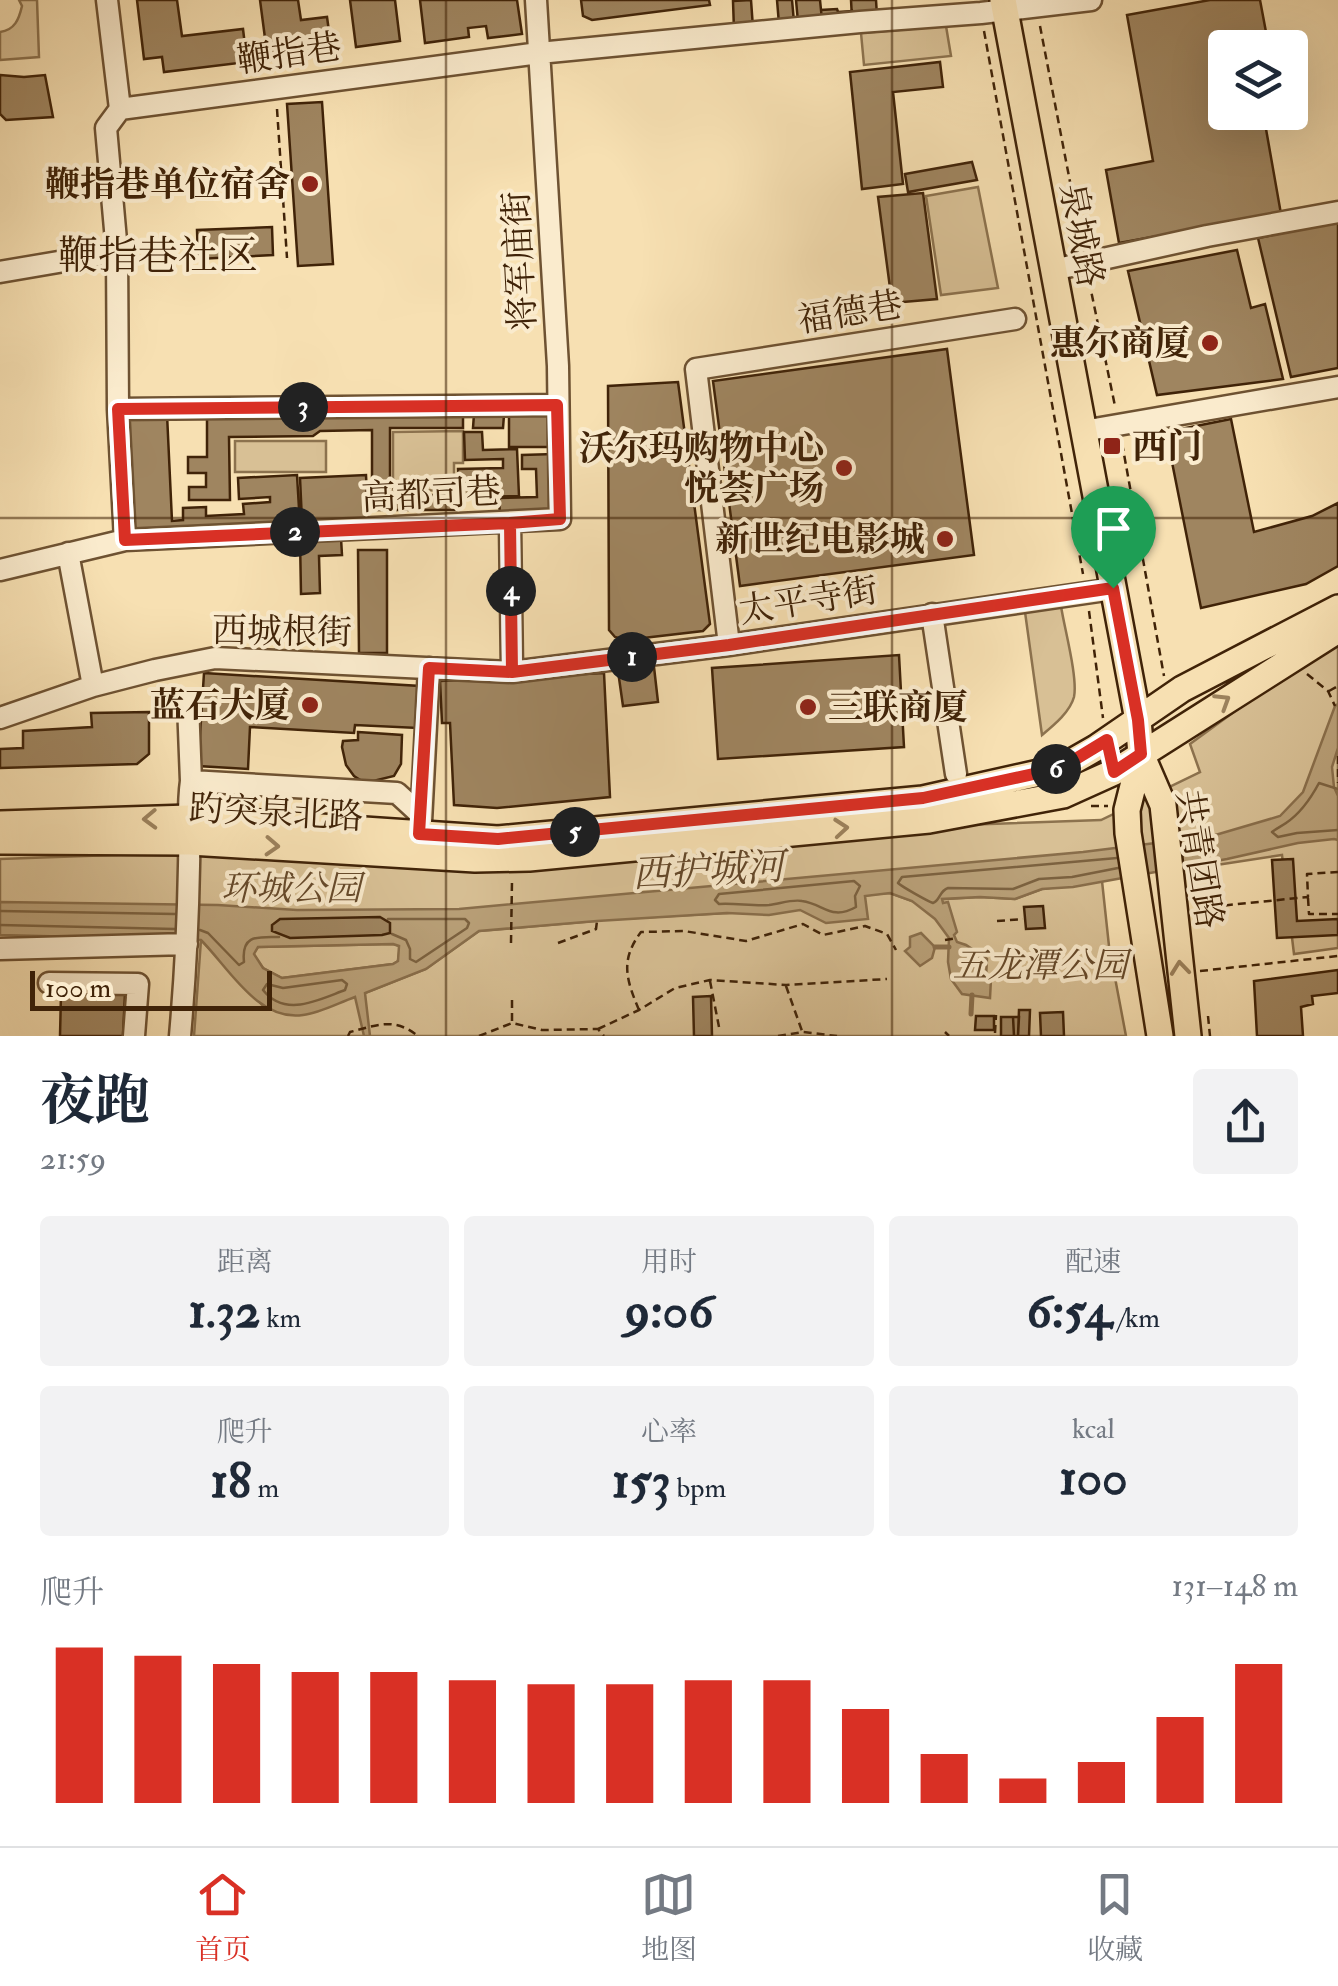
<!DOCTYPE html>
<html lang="zh">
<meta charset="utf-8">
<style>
:root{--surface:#fff;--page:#f2f2f3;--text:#1f2937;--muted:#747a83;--line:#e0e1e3;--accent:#d93025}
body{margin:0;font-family:"IM FELL Double Pica","Noto Serif SC",serif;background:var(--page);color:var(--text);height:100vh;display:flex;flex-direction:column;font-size:38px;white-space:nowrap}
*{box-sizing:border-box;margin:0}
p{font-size:32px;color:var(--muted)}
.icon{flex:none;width:55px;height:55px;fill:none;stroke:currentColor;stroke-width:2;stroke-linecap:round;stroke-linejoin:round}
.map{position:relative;height:1036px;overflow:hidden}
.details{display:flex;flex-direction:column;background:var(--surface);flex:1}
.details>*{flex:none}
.fabs{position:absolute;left:1208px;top:30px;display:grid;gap:20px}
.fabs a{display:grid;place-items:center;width:100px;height:100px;border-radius:10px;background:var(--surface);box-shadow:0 10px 40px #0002;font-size:50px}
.scale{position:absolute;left:30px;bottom:25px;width:242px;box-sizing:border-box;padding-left:10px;border:5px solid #402308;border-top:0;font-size:28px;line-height:35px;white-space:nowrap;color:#402308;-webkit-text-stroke:8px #faebcd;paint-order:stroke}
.pin{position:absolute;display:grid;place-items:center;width:85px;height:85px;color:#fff;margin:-102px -42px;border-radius:50% 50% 50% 0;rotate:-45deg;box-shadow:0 0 10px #0007}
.pin .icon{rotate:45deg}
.km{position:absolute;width:50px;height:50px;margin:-25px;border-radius:50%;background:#222;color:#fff;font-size:28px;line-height:50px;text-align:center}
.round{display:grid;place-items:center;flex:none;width:105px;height:105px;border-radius:10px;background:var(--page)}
.summary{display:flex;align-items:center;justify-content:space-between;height:170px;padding:0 40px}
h1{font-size:55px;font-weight:700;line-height:75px}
.figures{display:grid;grid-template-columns:repeat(3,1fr);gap:15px;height:170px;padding:10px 40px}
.figures div{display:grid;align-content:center;border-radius:10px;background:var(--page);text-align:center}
.figures b{font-size:50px;font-weight:700}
.figures small{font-size:28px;font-weight:400}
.figures p{font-size:28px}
.chart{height:280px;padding:20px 40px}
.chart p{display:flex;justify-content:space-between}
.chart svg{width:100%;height:180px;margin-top:10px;stroke:var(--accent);stroke-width:6}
.tabs{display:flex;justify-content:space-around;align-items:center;height:140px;border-top:2px solid var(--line);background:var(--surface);font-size:28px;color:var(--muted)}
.tabs a{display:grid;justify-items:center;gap:5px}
.tabs .current{color:var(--accent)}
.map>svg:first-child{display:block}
</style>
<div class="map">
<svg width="1338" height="1036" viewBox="0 0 1338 1036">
<rect width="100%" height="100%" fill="#f7e0b2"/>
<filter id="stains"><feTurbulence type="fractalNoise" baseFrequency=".002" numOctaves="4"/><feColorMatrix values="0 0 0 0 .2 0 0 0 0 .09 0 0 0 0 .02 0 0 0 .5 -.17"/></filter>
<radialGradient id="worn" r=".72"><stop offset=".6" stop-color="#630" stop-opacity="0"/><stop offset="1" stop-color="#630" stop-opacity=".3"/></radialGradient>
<path fill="#d8c095" stroke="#8c724e" stroke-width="2.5" d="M 19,0 L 37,0 L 39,57 L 0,60 L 0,32 C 15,30 19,19 22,6 Z
M 946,26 L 951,56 L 864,65 L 861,33 Z
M 978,187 L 998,288 L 941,295 L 926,196 Z
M 463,431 L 463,463 L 454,463 L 454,490 L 393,491 L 393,432 Z
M 235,441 L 326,441 L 326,472 L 235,472 Z
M 1061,606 C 1064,627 1078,677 1074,697 C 1070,712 1054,725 1042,735 L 1025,612 Z
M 1338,636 L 1338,948 L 1294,954 L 1282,855 L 1210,866 L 980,887 L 880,888 L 598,920 L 727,913 L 877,894 L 890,893 L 912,901 L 980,897 L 1015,899 L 1042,889 L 1102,881 L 1109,946 L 1126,1036 L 194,1036 L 201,940 L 265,1008 L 355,997 L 426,969 L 479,931 L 595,921 L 0,932 L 0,859 L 1101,820 L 1200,772 L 1190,744 Z
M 393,944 L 400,946 L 398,961 L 393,964 L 282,978 L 263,968 L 253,954 L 258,947 Z"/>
<path fill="#b9a078" stroke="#896e4b" stroke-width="2.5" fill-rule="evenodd" d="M 1338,704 L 1338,748 L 1332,767 L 1334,787 L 1338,796 L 1338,840 L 1334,839 L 1298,843 L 1227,859 L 1073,887 L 1042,889 L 1015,899 L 980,897 L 942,899 L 943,903 L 948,902 L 957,932 L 954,935 L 957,942 L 966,945 L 987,959 L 986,977 L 991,979 L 990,998 L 962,994 L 951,979 L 948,962 L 949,938 L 935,919 L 912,901 L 890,893 L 865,896 L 868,919 L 826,923 L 800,910 L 769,915 L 727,913 L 597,921 L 479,931 L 426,969 L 365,993 L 370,1036 L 364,1036 L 355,997 C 338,1003 320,1013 303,1015 C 258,1022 228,967 201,940 L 0,935 L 0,902 L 218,905 L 297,910 L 459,909 L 1083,852 L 1212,836 L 1280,816 L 1303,792 L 1335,706 ZM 393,944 L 399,946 L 398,961 L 393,964 L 282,978 L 263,968 L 254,954 L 258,947 Z
M 921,933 L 935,947 L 932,958 L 920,966 L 905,951 L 910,947 L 910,937 Z"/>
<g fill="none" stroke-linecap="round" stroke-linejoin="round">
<path stroke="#7c6240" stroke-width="2.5" d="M 1338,789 L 1319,783 C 1311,798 1301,813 1286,823 C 1282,826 1277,828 1272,832 L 1278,837 L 1297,833 L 1338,830
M 1117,858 L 902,877 L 898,883 C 901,886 927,901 933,903 C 940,901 939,891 948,888 L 1013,889 L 1039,879 L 1072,877 L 1118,868
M 854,881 L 860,886 L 855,896 L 856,907 C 831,921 824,904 802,901 C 792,899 779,904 769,905 C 752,906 735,903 719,904 L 715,900 L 719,894 Z
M 0,911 L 175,914
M 388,919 L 465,919 L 469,923 L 467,928 L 416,962 L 410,959 L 410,949 L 406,940 L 392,934
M 0,925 L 175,929
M 200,930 L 208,933 L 239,965 L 244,962 C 241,934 258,937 279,937
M 342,980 L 347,984 L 345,990 C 318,1000 285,1018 263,990 L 267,984 L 283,988 Z"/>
<path stroke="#896e4b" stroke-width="5" d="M 935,947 L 949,947
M 971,1014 L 972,995"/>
</g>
<path fill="#9f8560" stroke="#402308" stroke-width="2.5" d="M 137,0 L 177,0 L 182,36 L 243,29 L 247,62 L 164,72 L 162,57 L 144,59 Z
M 260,0 L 298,0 L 301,20 L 327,17 L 332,53 L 268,61 Z
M 350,0 L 395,0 L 400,41 L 356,47 Z
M 420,0 L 517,0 L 522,34 L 488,38 L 486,26 L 468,28 L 469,37 L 425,43 Z
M 581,0 L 709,0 L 710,5 L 592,20 L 583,16 Z
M 751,0 L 753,28 L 734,30 L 733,1 Z
M 777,0 L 792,0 L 794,22 L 779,24 Z
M 796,0 L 820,0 L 822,20 L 798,22 Z
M 851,0 L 876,0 L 877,16 L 852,18 Z
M 1210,0 L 1260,0 L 1269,48 L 1225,48 L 1225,112 L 1263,112 L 1281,214 L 1119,243 L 1106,170 L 1153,161 L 1127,15 Z
M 837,9 L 838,12 L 852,11 L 852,18 L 822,20 L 821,10 Z
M 940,62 L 943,87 L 893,92 L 903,184 L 862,189 L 850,72 Z
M 0,75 L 24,77 L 45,75 L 53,117 L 6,120 L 0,114 Z
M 322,102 L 333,264 L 298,266 L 287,104 Z
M 972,162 L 977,180 L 908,192 L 905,174 Z
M 923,193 L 937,299 L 892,303 L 878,197 Z
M 1338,222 L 1338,368 L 1291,377 L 1258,238 Z
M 272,227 L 273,255 L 198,259 L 197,230 Z
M 1237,250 L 1251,308 L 1265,304 L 1283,379 L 1157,395 L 1128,271 Z
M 947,349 L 974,555 L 740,586 L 713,381 Z
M 678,382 L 710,624 L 703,631 L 626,640 L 615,637 L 609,630 L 608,386 Z
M 167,414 L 172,521 L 183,520 L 183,508 L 206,507 L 206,516 L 244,514 L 243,504 L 270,502 L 270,497 L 239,499 L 238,478 L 297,475 L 300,525 L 134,532 L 128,416 Z
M 474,414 L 504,415 L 503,428 L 473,428 Z
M 509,414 L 548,414 L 548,447 L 509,447 Z
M 463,415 L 463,428 L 390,428 L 390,495 L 457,495 L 457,510 L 372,510 L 372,430 L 320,431 L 313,436 L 229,437 L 230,500 L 189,500 L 189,487 L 206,487 L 206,473 L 188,473 L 188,457 L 207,457 L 207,416 Z
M 1231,419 L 1254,532 L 1312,516 L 1338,503 L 1338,566 L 1306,584 L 1201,608 L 1166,432 Z
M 464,432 L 482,432 L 483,450 L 517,449 L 519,496 L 459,497 L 458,469 L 503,468 L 503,459 L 465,460 Z
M 554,454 L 556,514 L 500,516 L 499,498 L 537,497 L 536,469 L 522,469 L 522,455 Z
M 366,475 L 368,518 L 302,521 L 300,478 Z
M 341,538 L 342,555 L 319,556 L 320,593 L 301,594 L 300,539 Z
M 358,550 L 387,550 L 387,653 L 359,653 Z
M 899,655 L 904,747 L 718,759 L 712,668 Z
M 654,667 L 658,702 L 623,706 L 618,671 Z
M 204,673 L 420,686 L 418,728 L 355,725 L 354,733 L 250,727 L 248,769 L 198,766 Z
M 604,673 L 610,797 L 497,808 L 454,805 L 450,723 L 442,723 L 440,681 Z
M 149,712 L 149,754 L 137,764 L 0,768 L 0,749 L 23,748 L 23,731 L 92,727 L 91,713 Z
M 358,732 L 402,735 L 401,764 L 394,776 L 365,783 L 354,776 L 346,765 L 342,747 L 343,741 L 358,740 Z
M 1293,859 L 1297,921 L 1338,919 L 1338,935 L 1277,938 L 1272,860 Z
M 1043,906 L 1045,928 L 1026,929 L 1024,907 Z
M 380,917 L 390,923 L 390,933 L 382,935 L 290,938 L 272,931 L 272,925 L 280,919 Z
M 1338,970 L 1338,993 L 1312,996 L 1313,1004 L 1301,1007 L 1303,1036 L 1257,1036 L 1254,981 Z
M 61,994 L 125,994 L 123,1036 L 60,1036 Z
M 711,996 L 712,1036 L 694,1036 L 693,997 Z
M 1019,1010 L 1030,1010 L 1029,1036 L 1018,1036 Z
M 1063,1012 L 1064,1036 L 1041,1036 L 1040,1013 Z
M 976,1016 L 994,1016 L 994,1030 L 975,1030 Z
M 1001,1017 L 1013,1017 L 1014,1036 L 1001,1036 Z
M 1013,1017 L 1019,1017 L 1018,1036 L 1014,1036 Z"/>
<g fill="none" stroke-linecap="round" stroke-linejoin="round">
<g stroke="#6e5232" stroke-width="25">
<path id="minor" d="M 107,0 L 120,109
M 120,109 L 539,53 L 860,22 L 981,13 L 1091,0
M 120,109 L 106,128 L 117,252 L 118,409 L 125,540
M 1053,270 L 1207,236 L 1338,212
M 0,272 L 117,252
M 118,409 L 557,405
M 1083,431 L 1338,387
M 510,523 L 512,672
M 68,553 L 93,686
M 0,570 L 125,540 L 560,519 L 558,366 L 536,0
M 932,614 L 956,774
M 729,645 L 696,369 L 1015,319
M 188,704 L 191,781
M 0,718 L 93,686 L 155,670 L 215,658 L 512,672 L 729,645 L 1113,589
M 421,822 L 429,668
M 0,949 L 187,944
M 49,983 L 138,984 L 134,1036
M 180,1036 C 185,979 188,923 189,866 C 190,837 187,809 191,781 L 397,793 L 421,815"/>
</g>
<g stroke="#402308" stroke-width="30">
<path id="major" d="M 1003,0 L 1138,720 L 1141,754 L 1163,805 L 1188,1036
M 1141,754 L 1127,810 L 1128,833 L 1160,1036
M 0,824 L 189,818 L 498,839 L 923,799 L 1061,768 L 1096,748 L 1182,689 L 1338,608
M 0,841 L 190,842 L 475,859 L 529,858 L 929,820 L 1063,795 L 1114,772 L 1338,630"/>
</g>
<path stroke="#402308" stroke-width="2.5" stroke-dasharray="8 5" stroke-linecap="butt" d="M 1040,26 L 1082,244
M 984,31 L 1083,574
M 277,109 L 287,258
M 1089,281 L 1115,406
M 1122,443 L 1164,676
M 1089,611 L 1103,718
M 1307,674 L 1328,691 L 1335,706
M 1329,691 L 1338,686
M 1338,756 L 1338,783
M 1091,806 L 1108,806
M 1308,898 L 1309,914 L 1338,914
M 1199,908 L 1308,897 L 1307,874 L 1338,872
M 997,921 L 1023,919
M 945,940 L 957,938
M 511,943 L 512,881
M 558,943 L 596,929 L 597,921
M 1200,971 L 1338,956
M 710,981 L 719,1027
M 786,986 L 802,1031
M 512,1000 L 512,1023
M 639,1010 C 626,979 620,960 641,932 L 684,931 L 746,941 L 803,924 L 823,935 L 865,926 L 887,934 L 896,950
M 1208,1016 L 1210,1036
M 598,1029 L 639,1010 L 675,988 L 710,980 L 786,985 L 887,979
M 945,1032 L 949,1036
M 995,1033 L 996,1015
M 348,1036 L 350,1032 C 378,1025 394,1017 418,1036
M 479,1036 L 512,1023 L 542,1030 L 598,1029 L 604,1036
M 778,1036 L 803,1032 L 837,1036"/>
<use href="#minor" stroke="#faebcd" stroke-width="20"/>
<use href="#major" stroke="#f7e0b2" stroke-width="25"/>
</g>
<defs><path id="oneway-chevron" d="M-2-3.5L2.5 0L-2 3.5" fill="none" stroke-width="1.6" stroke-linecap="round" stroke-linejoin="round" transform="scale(2.5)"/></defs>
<g stroke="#9c825d">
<use href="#oneway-chevron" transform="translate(1223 701) rotate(-32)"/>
<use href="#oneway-chevron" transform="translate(150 819) rotate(178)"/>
<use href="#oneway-chevron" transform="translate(841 828) rotate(-5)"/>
<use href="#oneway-chevron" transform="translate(272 846) rotate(3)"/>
<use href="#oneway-chevron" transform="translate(1180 968) rotate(-96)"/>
</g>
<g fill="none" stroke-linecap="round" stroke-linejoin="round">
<g stroke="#fff" stroke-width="20">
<path id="route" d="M 1113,588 L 729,645 L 512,672 L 510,523 L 125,540 L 118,409 L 557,405 L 560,519 L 510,523 L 512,672 L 429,668 L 419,834 L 498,839 L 923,798 L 1061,768 L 1107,740 L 1114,772 L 1141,754 L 1138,720 L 1113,588"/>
</g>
<use href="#route" stroke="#d93025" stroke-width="12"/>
</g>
<path fill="none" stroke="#402308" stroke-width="2.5" stroke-opacity="0.55" d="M 446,0 L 446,1036M 892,0 L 892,1036M 0,518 L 1338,518"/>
<g fill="#8f2418" stroke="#faebcd" stroke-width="4">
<circle cx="310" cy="184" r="10"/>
<circle cx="1210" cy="343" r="10"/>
<rect x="1102" y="436" width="20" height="20" rx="5"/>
<circle cx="844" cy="468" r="10"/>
<circle cx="945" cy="539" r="10"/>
<circle cx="310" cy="705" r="10"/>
<circle cx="808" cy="707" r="10"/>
</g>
<g text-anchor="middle" stroke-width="8" stroke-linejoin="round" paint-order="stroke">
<g font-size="35" fill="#402308" stroke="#faebcd">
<text transform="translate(289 53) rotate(-8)" y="12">鞭指巷</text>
<text transform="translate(1082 235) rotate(79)" y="12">泉城路</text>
<text transform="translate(519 261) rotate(-93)" y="12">将军庙街</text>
<text transform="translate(850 312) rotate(-9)" y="12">福德巷</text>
<text transform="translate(431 494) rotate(-3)" y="12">高都司巷</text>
<text transform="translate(808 600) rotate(-9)" y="12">太平寺街</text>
<text transform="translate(282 631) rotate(1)" y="12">西城根街</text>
<text transform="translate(276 812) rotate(3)" y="12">趵突泉北路</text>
<text transform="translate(1200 859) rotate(81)" y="12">共青团路</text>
</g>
<g font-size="35" font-weight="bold" fill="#402308" stroke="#faebcd" text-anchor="end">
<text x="290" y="196">鞭指巷单位宿舍</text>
<text x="1190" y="355">惠尔商厦</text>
<text x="1132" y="458" text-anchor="start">西门</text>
<text x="824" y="460">沃尔玛购物中心<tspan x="824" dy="40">悦荟广场</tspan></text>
<text x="925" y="551">新世纪电影城</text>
<text x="290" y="717">蓝石大厦</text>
<text x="828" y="719" text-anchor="start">三联商厦</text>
</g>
<g font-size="35" font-style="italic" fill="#664a2b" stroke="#faebcd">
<text x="291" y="900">环城公园</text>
<text x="1040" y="977">五龙潭公园</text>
</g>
<g font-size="38" font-style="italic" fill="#64482a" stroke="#faebcd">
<text transform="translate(708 870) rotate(-3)" y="13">西护城河</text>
</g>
<g font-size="40" fill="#402308" stroke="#faebcd">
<text x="158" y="269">鞭指巷社区</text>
</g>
</g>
<rect width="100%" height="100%" filter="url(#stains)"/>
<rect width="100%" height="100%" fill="url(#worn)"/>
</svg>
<div class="fabs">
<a><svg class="icon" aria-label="layers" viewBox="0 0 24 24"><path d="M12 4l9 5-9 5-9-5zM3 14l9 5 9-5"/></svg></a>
</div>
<div class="scale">100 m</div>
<div class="pin" style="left:1113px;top:588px;background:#1e9e55"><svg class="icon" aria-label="arrive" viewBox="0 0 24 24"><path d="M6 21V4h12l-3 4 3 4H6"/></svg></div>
<b class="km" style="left:632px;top:657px">1</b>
<b class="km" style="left:295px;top:532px">2</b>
<b class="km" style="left:303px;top:407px">3</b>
<b class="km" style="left:511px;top:591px">4</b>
<b class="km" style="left:575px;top:832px">5</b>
<b class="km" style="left:1056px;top:769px">6</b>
</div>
<section class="details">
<div class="summary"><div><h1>夜跑</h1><p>21:59</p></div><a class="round"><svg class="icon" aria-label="share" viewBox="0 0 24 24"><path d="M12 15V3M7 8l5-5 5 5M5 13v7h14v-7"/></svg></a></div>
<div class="figures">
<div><p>距离</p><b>1.32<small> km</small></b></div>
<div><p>用时</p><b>9:06</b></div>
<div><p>配速</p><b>6:54<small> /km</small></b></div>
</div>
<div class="figures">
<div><p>爬升</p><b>18<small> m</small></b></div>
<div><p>心率</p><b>153<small> bpm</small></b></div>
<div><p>kcal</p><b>100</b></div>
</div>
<div class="chart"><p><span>爬升</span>131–148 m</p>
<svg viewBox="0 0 160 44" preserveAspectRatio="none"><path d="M5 44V6M15 44V8M25 44V10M35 44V12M45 44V12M55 44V14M65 44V15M75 44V15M85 44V14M95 44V14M105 44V21M115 44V32M125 44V38M135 44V34M145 44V23M155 44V10"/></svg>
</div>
</section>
<nav class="tabs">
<a class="current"><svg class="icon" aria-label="home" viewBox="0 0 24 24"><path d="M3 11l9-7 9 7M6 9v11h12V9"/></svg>首页</a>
<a><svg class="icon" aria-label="map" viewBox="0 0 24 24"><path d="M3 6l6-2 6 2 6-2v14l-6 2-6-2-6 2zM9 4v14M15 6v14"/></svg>地图</a>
<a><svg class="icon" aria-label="saved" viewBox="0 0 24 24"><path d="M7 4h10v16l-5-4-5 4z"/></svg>收藏</a>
</nav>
